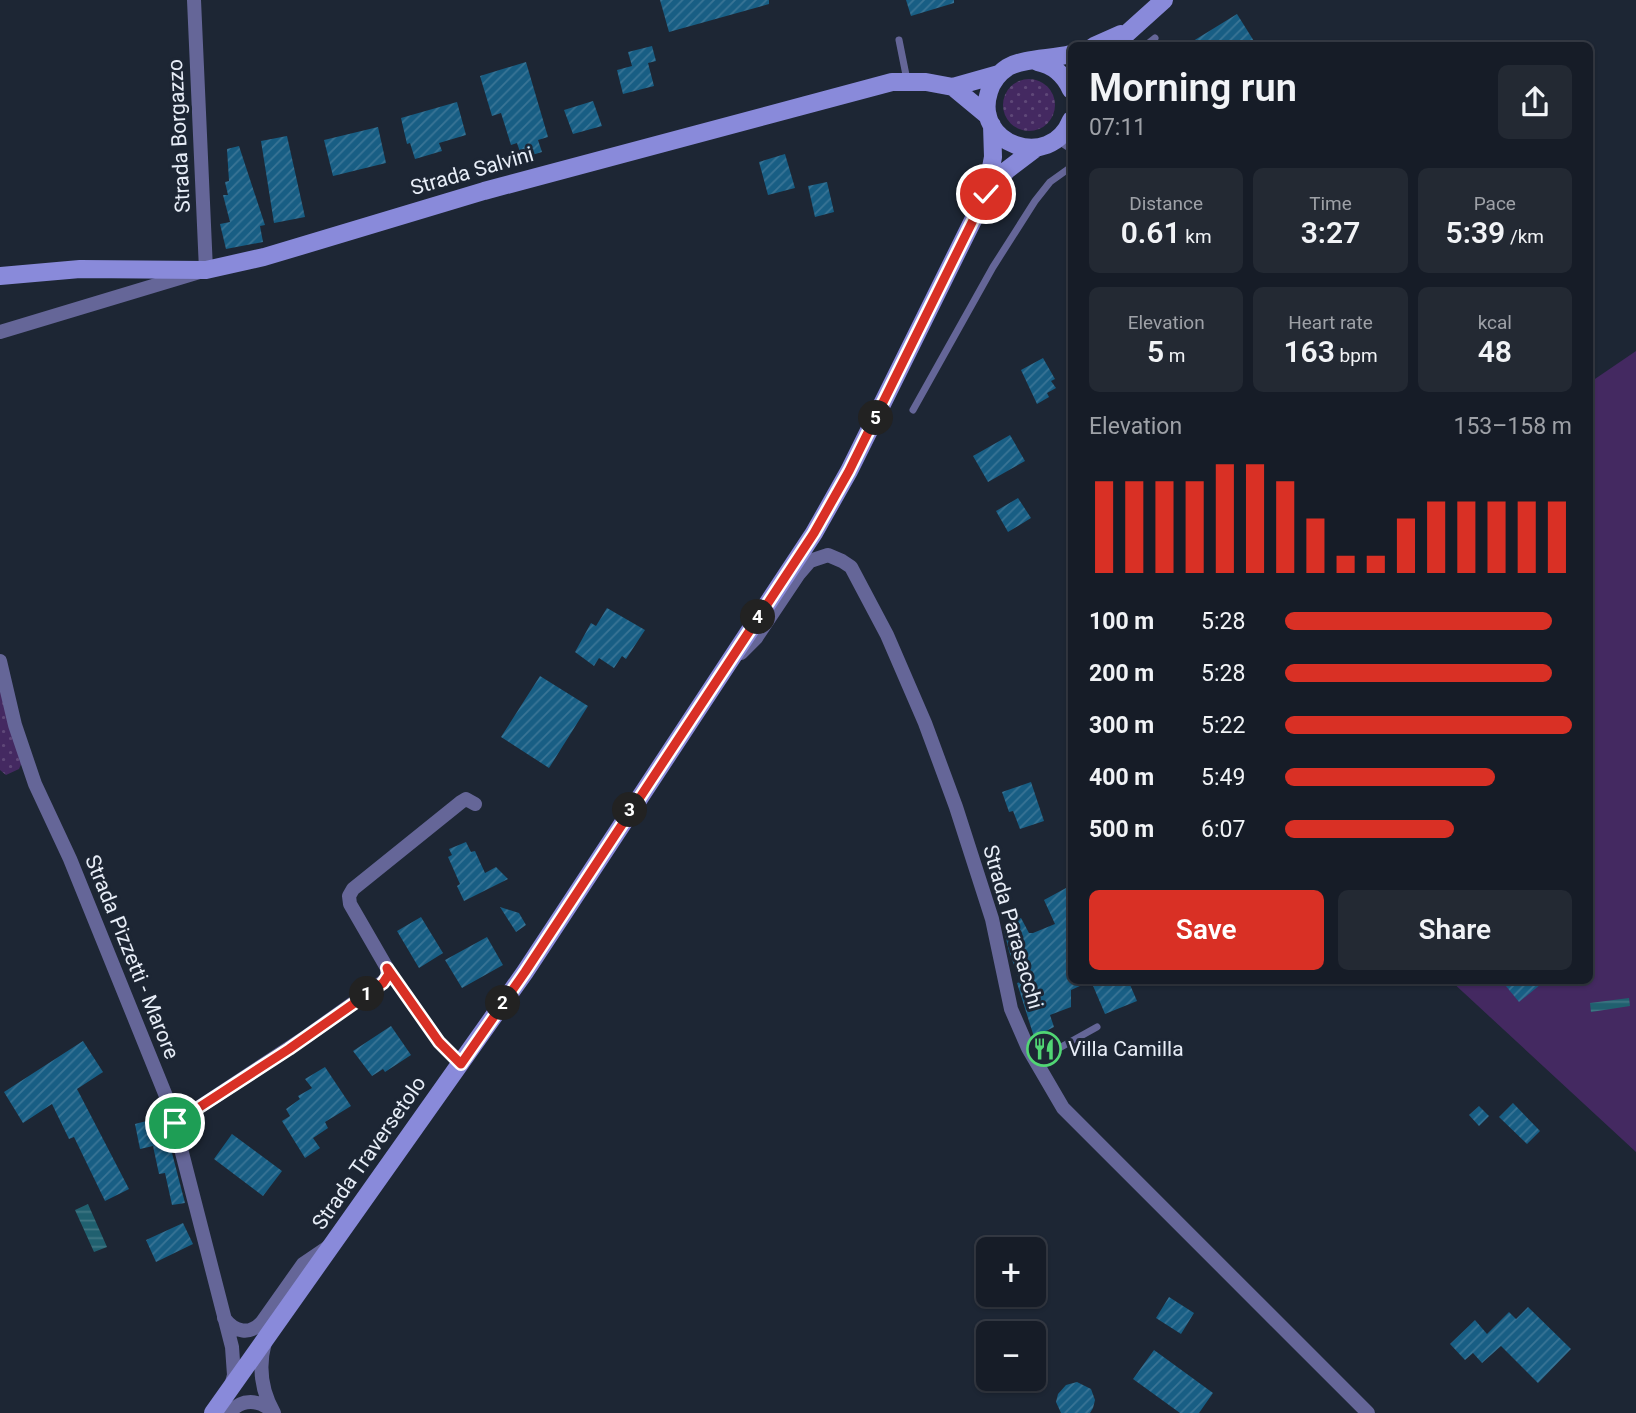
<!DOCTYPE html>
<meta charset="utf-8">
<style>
:root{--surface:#161c27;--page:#232933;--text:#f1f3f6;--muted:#9ea1a7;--line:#353a44;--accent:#d93025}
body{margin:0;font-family:Roboto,sans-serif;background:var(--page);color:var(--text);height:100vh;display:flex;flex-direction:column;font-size:26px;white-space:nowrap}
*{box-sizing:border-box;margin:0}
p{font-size:23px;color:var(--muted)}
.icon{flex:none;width:38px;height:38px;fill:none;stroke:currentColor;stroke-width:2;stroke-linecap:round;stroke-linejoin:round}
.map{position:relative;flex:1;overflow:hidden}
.details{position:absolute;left:1068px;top:42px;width:525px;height:942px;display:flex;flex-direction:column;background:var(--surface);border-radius:10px;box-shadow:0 2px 5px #0004,0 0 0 2px var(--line)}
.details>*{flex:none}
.buttons{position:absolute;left:976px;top:1237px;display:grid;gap:14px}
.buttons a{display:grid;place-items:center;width:70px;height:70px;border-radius:10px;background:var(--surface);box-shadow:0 2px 5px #0004,0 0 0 2px var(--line);font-size:35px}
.pin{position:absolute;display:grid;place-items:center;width:60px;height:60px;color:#fff;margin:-30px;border:4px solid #fff;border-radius:50%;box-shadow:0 2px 7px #0007}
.km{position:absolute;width:35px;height:35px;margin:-18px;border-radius:50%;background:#222;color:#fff;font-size:19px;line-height:35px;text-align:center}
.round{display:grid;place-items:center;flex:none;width:74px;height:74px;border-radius:10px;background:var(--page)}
.head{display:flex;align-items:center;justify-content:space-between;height:119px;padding:0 21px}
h1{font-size:38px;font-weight:600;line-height:52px}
.metrics{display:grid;grid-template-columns:repeat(3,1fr);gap:10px;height:119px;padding:7px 21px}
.metrics div{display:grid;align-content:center;border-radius:10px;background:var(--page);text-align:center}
.metrics b{font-size:30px;font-weight:600}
.metrics small{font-size:19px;font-weight:400}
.metrics p{font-size:19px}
.chart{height:196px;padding:14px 21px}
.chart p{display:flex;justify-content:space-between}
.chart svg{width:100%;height:126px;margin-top:7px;stroke:var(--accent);stroke-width:6}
.cta{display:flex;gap:14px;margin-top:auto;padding:14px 21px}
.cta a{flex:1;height:80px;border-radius:10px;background:var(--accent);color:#fff;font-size:28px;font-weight:600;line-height:80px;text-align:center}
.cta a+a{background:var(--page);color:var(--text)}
ul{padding:0 21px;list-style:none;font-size:23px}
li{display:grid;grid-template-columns:112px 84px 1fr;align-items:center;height:52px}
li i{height:18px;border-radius:9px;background:var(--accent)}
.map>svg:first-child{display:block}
</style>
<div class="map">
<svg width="1636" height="1413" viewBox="0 0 1636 1413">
<defs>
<pattern id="grass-dots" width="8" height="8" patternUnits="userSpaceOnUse" patternTransform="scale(1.75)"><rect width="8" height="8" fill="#442961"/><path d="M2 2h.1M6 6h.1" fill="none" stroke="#5f4878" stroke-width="1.8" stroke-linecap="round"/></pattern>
<pattern id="water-rules" width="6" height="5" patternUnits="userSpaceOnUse" patternTransform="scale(1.75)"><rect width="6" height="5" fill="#20606f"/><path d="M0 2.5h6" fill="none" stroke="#407784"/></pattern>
<pattern id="building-hatch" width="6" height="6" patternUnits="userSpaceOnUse" patternTransform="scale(1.75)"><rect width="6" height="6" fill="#185e84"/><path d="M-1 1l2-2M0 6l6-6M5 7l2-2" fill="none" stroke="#3a7596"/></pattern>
</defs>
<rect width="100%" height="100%" fill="#1d2634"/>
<path fill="url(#grass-dots)" d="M1003 105a26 26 0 1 1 52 0a26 26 0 1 1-52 0Z
M 0,681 L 22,762 L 19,769 L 6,775 L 0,770 Z"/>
<path fill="#442961" d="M 1636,351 L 1636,1152 L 1450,980 L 1589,980 L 1589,383 Z"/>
<path fill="url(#water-rules)" d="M 1629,998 L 1630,1006 L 1591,1012 L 1590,1003 Z
M 88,1204 L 107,1247 L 94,1252 L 75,1210 Z"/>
<path fill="url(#building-hatch)" d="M 660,0 L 769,0 L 769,4 L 669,32 Z
M 906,0 L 954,0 L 954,3 L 911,16 Z
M 1237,14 L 1257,46 L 1185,46 Z
M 652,46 L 656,61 L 648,63 L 654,86 L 623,94 L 617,70 L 632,66 L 628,52 Z
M 526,62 L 548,137 L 538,140 L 542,152 L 522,158 L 517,143 L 511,145 L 501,113 L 492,116 L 480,76 Z
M 593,101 L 602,126 L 573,134 L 564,110 Z
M 457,102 L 466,135 L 439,143 L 442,151 L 415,159 L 410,143 L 407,144 L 401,118 Z
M 378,127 L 386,163 L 333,176 L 324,140 Z
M 287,136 L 305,217 L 274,223 L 261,141 Z
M 239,146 L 265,225 L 260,226 L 263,242 L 226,249 L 220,224 L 230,222 L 223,195 L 228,195 L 225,182 L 229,181 L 227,149 Z
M 785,154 L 795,188 L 768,195 L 759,162 Z
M 827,182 L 834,212 L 815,217 L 808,186 Z
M 1043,358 L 1055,379 L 1051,381 L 1056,388 L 1047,393 L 1049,397 L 1037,404 L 1021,370 Z
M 1010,435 L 1025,461 L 988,482 L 973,456 Z
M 1018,498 L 1031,518 L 1008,532 L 996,511 Z
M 607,608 L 645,630 L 626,659 L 622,656 L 614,668 L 599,658 L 594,666 L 575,652 L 591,623 L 596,626 Z
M 540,676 L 588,706 L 549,768 L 501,737 Z
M 1031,782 L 1044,821 L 1020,829 L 1013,811 L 1009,812 L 1002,792 Z
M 466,842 L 471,852 L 475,851 L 485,873 L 496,867 L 508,879 L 464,901 L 457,886 L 460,884 L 448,857 L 452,855 L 449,849 Z
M 1066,888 L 1071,899 L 1071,980 L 1128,980 L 1137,1001 L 1105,1014 L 1091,981 L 1071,990 L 1071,1007 L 1050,1015 L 1054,1027 L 1034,1037 L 1017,983 L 1020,982 L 1009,951 L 1003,926 L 1021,918 L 1029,933 L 1033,933 L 1055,924 L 1044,900 Z
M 500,907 L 519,913 L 526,925 L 516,932 Z
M 421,917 L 443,953 L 419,968 L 397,931 Z
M 487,937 L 503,965 L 462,988 L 445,960 Z
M 1501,980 L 1546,980 L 1519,1002 Z
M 391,1026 L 411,1055 L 385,1072 L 383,1069 L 372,1076 L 353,1051 Z
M 83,1041 L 103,1072 L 77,1089 L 129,1189 L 105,1201 L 74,1137 L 69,1139 L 52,1104 L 23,1123 L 4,1092 Z
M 325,1067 L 351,1106 L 325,1122 L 328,1128 L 313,1138 L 320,1148 L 305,1158 L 282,1121 L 290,1116 L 286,1109 L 300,1099 L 298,1096 L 312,1088 L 305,1079 Z
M 1513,1103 L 1540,1131 L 1527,1144 L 1499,1117 Z
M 1479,1106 L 1489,1116 L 1479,1126 L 1469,1115 Z
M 158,1118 L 161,1131 L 166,1130 L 185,1203 L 172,1205 L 165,1173 L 159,1174 L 153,1146 L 140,1149 L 135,1124 Z
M 232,1134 L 282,1171 L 263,1196 L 214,1159 Z
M 183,1223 L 193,1244 L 156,1262 L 146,1240 Z
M 1169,1297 L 1194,1313 L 1181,1334 L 1156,1318 Z
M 1528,1307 L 1571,1349 L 1538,1383 L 1501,1346 L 1482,1363 L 1473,1353 L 1465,1360 L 1450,1344 L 1475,1320 L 1487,1334 L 1509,1312 L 1516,1319 Z
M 1154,1350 L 1213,1393 L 1199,1413 L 1180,1413 L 1133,1379 Z
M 1077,1382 L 1091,1389 L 1095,1400 L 1093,1408 L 1090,1413 L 1061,1413 L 1056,1402 L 1058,1394 L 1066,1385 Z"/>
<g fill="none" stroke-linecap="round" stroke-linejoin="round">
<path stroke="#656698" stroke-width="7" d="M 899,40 L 907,80
M 1145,46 L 1155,38
M 1057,140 L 1071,149
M 913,410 L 993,267 L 1035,201 L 1050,182 L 1071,167
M 389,970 L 439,1042 L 460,1064
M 1036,1061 L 1097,1027"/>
<path stroke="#656698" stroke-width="14" d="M 0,332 L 206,270 L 194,0
M 741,653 L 756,638 L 798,575 L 810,561 L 828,555 L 842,561 L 851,567 L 887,635 L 925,723 L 956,807 L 992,919 L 1011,1009 L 1028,1048 L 1063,1108 L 1368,1413
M 0,661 L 15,725 L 35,784 L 70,859 L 170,1106 L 232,1347 L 234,1375 L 231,1386
M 175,1123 L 307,1036 L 387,979 L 387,968 L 350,904 L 349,896 L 353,889 L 461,802 L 466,799 L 475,804
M 224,1318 C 235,1333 250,1335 262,1322 L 303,1264 L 328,1247
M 265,1342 C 258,1367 261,1390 274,1413
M 229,1413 C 242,1398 259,1399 273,1412"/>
<path stroke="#898ada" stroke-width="18" d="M 1094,46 L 1121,34
M 1113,46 L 1164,0
M 1071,54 C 1052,59 1024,58 1008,67 C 999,73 992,81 989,92 C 972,144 1050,172 1071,120
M 1037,62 C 1053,65 1064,74 1071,90
M 953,87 L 999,74
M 986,194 L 1007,170 L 1036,148
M 0,276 L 80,269 L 206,270 L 264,257 L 484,191 L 892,82 L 926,82 L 953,87 L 988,116
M 213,1413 L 525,972 L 814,533 L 849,471 L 986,194 L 993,157 L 992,125"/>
</g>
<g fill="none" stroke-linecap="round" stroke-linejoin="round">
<g stroke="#fff" stroke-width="14">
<path id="route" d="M 175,1123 L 289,1049 L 383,983 L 389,974 L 387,968 L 439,1042 L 461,1064 L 525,972 L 814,533 L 849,471 L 986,194"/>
</g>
<use href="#route" stroke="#d93025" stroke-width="9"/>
</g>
<defs>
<g id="restaurant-ring" transform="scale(1.75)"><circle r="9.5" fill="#1d2634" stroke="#51d674" stroke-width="1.5"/><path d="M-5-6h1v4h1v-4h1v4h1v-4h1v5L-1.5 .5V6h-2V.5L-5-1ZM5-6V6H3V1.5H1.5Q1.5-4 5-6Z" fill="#51d674"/></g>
</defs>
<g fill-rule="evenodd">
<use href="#restaurant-ring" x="1044" y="1049"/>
</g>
<g text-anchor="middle" stroke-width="6" stroke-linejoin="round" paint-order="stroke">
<g font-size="21" fill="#e7edf7" stroke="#1d2634">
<text transform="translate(179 136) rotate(-93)" y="7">Strada Borgazzo</text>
<text transform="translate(472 171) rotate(-16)" y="7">Strada Salvini</text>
<text transform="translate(1013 927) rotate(74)" y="7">Strada Parasacchi</text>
<text transform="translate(132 957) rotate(68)" y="7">Strada Pizzetti - Marore</text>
<text transform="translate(369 1153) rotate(-55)" y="7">Strada Traversetolo</text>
</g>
<g font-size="21" fill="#e7edf7" stroke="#1d2634" text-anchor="start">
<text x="1068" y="1056">Villa Camilla</text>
</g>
</g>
</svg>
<div class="buttons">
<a>+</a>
<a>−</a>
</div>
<div class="pin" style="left:175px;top:1123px;background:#1e9e55"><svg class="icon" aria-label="arrive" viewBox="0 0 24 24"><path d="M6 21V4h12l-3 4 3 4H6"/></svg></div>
<div class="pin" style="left:986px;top:194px;background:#d93025"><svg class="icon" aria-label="check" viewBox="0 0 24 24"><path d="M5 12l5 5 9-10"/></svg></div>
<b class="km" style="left:367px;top:994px">1</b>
<b class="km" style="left:503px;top:1003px">2</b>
<b class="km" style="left:630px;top:810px">3</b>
<b class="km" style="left:758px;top:617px">4</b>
<b class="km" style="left:876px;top:418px">5</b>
<section class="details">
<div class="head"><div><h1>Morning run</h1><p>07:11</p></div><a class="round"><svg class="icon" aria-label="share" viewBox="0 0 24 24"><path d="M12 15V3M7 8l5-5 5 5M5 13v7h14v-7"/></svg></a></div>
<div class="metrics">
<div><p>Distance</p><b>0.61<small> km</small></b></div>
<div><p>Time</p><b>3:27</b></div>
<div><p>Pace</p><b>5:39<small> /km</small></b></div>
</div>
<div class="metrics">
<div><p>Elevation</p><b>5<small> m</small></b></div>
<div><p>Heart rate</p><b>163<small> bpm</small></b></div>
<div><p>kcal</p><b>48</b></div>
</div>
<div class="chart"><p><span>Elevation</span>153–158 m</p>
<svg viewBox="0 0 160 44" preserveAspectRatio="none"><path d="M5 44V12M15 44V12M25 44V12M35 44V12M45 44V6M55 44V6M65 44V12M75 44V25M85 44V38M95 44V38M105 44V25M115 44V19M125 44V19M135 44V19M145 44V19M155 44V19"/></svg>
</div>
<ul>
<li><b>100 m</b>5:28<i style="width:93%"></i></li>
<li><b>200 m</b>5:28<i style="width:93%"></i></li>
<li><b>300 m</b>5:22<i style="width:100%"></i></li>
<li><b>400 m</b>5:49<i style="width:73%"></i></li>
<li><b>500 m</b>6:07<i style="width:59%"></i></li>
</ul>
<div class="cta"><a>Save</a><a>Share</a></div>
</section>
</div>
